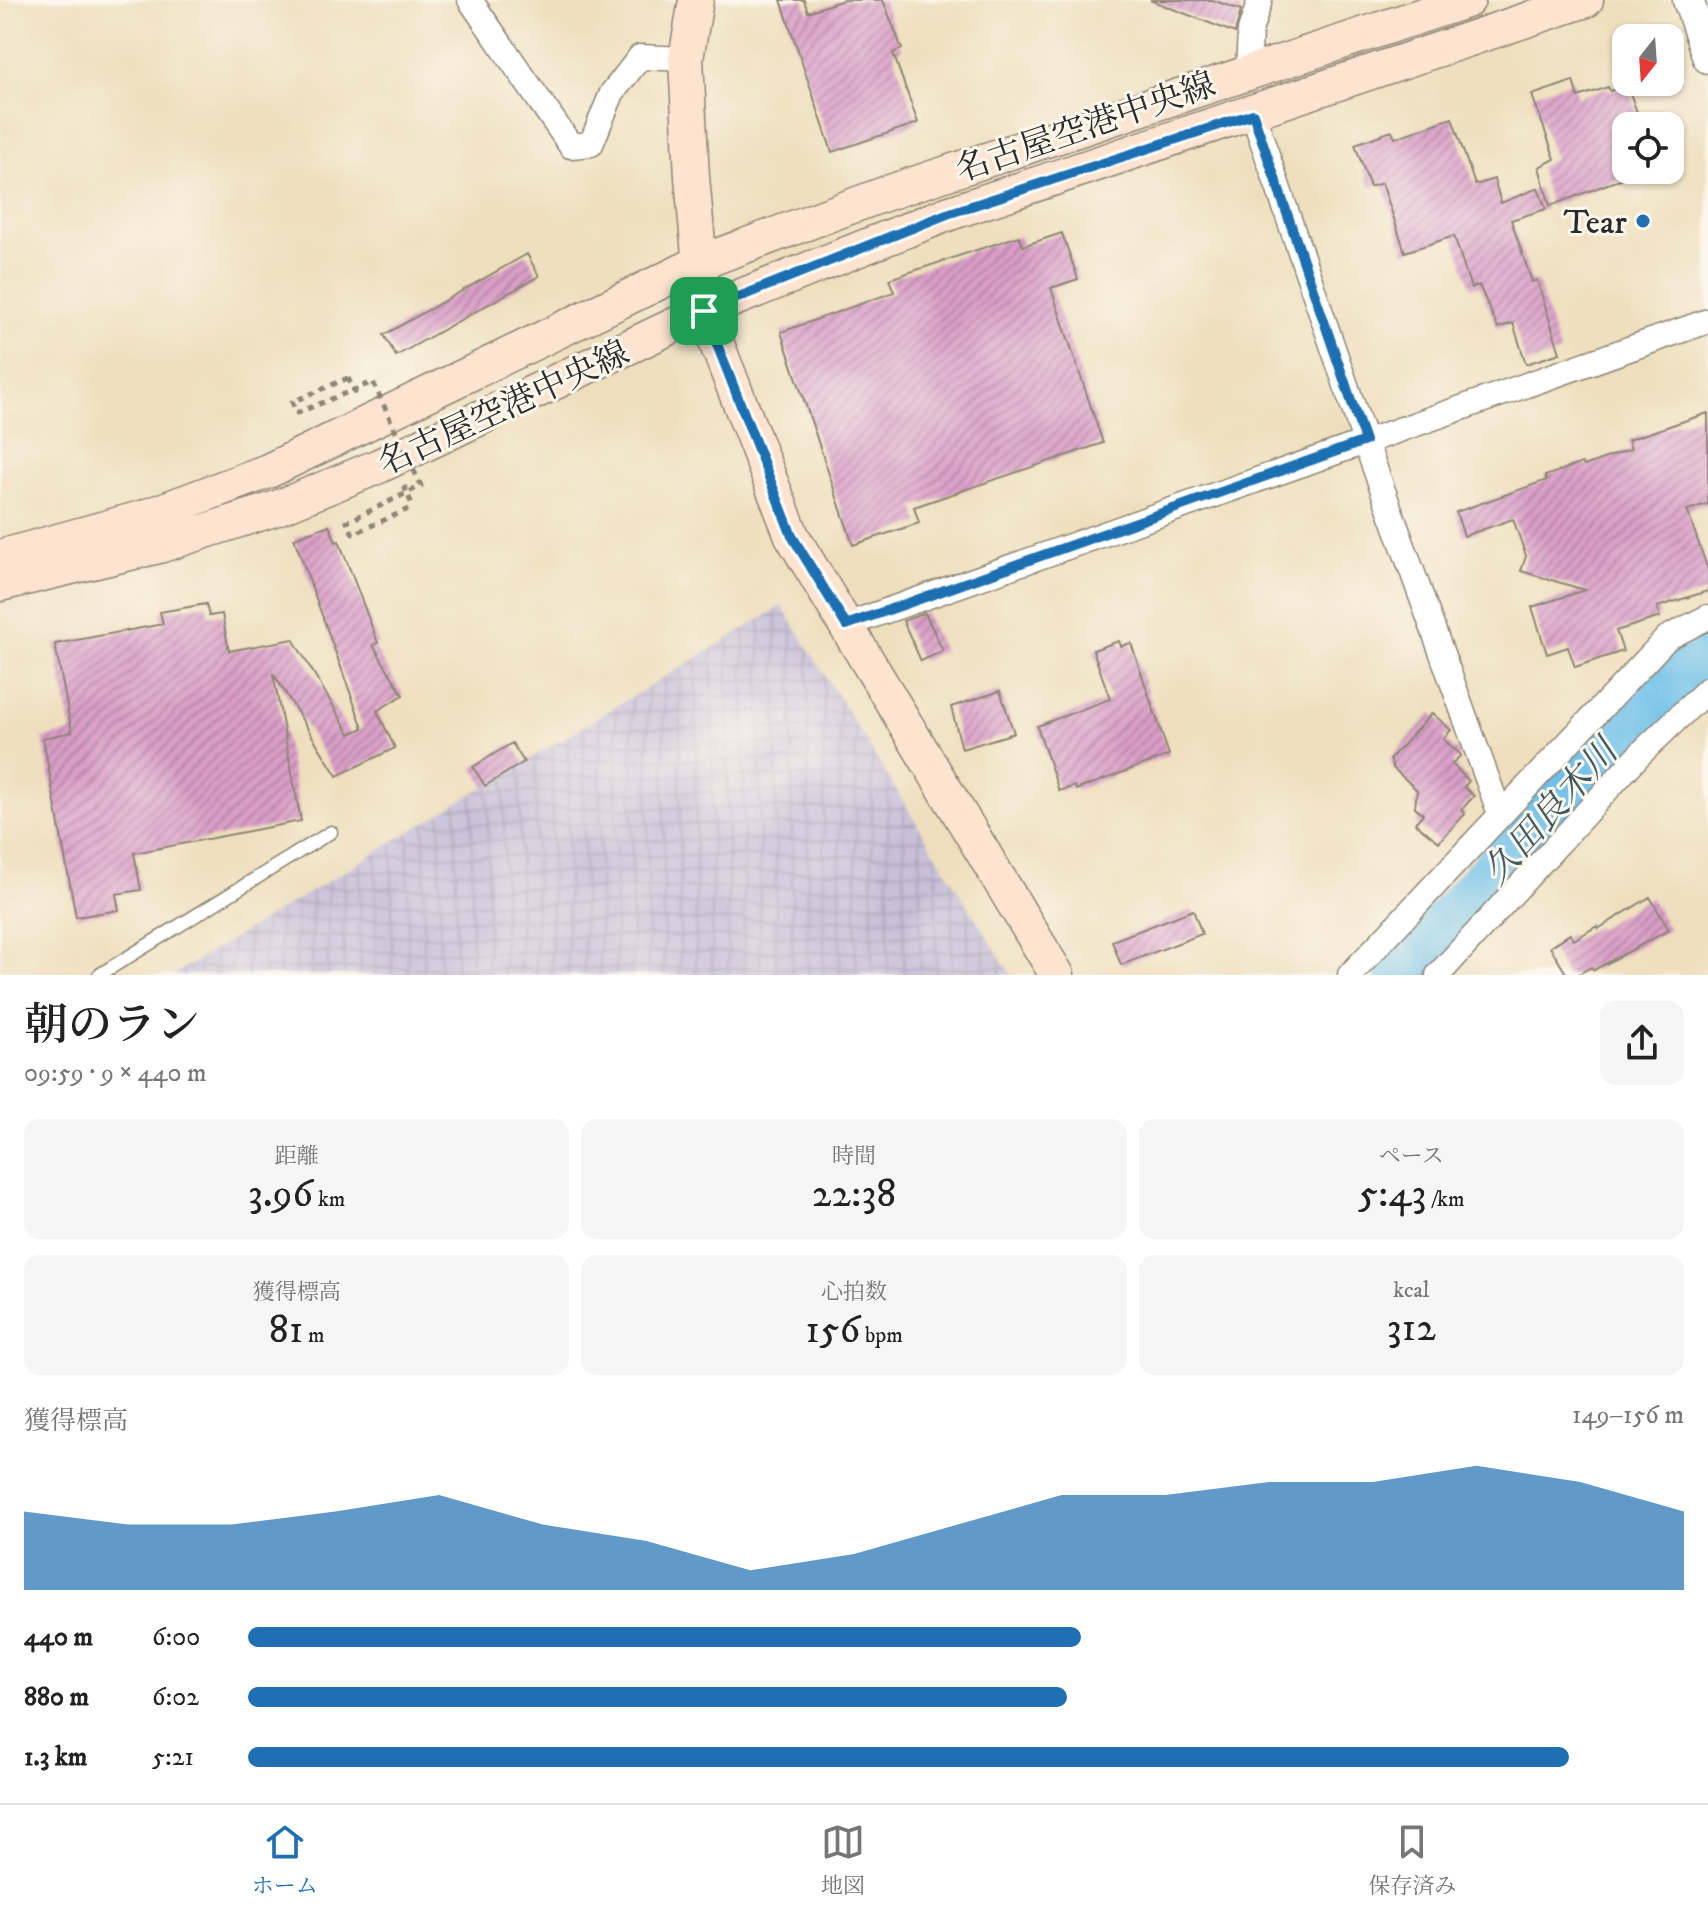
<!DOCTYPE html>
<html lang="ja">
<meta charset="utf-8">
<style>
:root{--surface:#fff;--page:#f6f6f6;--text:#222;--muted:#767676;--line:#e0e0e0;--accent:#1f6fb2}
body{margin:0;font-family:"IM FELL DW Pica","Noto Serif JP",serif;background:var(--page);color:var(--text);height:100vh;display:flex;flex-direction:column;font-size:30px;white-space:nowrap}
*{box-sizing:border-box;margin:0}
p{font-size:26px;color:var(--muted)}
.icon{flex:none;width:44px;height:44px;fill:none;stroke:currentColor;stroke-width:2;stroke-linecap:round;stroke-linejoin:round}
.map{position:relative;height:975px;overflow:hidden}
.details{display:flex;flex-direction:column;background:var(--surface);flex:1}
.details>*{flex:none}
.needle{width:52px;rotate:197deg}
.buttons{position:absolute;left:1612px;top:24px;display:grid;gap:16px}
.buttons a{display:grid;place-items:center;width:72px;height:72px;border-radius:16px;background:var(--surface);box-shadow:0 2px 6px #0004;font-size:40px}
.pin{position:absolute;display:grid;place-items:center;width:68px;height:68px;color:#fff;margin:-34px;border-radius:16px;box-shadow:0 4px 12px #0006}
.round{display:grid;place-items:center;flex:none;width:84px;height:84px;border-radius:16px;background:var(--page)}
.headline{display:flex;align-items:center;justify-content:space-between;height:136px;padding:0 24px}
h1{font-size:44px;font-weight:600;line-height:60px}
.figures{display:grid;grid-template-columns:repeat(3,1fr);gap:12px;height:136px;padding:8px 24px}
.figures div{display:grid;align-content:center;border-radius:16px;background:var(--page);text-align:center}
.figures b{font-size:40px;font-weight:600}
.figures small{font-size:22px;font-weight:400}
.figures p{font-size:22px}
.chart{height:224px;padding:16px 24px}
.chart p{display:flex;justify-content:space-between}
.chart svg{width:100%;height:144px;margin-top:8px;fill:var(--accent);opacity:.7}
ul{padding:0 24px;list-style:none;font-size:26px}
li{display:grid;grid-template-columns:128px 96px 1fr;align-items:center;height:60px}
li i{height:20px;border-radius:10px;background:var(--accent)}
.tabs{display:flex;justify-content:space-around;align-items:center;height:112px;border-top:2px solid var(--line);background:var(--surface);font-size:22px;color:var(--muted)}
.tabs a{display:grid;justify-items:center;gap:4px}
.tabs .on{color:var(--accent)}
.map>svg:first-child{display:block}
</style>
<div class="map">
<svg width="1708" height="975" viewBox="0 0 1708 975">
<defs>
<pattern id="industrial-grid" width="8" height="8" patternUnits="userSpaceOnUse" patternTransform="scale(2)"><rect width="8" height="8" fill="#c7c0d9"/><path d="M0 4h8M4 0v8" fill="none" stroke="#aba5ba"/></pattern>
<pattern id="building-hatch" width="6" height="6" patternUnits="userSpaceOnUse" patternTransform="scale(2)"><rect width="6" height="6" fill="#da9ec8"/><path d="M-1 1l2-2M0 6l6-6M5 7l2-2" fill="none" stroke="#b181a3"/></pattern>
</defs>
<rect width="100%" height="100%" fill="#fbf7ec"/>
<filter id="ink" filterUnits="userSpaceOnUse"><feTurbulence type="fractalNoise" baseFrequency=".0125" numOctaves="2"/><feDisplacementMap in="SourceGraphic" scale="16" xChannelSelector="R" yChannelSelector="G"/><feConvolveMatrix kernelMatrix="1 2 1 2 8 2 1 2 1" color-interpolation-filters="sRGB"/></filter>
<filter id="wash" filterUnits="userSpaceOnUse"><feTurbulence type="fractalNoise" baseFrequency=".006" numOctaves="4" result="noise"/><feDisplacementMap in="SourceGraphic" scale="32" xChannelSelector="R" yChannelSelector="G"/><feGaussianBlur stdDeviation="1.8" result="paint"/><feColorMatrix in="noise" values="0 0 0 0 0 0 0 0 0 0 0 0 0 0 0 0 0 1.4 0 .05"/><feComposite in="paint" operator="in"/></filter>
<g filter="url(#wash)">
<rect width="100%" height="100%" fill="#efdfbe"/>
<path fill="url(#industrial-grid)" d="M 782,606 L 1011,975 L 173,975 Z"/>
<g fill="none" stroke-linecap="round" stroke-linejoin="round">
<path stroke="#6dc0e9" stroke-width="50" d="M 1400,975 L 1656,694 L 1708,656"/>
</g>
<g id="blocks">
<path fill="url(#building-hatch)" d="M 781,0 L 804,0 L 808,12 L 843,0 L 883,0 L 902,49 L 893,53 L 918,123 L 832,152 Z
M 1150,0 L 1212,0 L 1241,10 L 1235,33 Z
M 1573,81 L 1578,97 L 1608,87 L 1610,91 L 1627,85 L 1642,126 L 1626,126 L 1626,177 L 1550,206 L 1539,167 L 1555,159 L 1532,95 Z
M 1452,118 L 1475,185 L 1494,179 L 1501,203 L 1538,188 L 1546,209 L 1511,220 L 1532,282 L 1537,280 L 1560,353 L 1526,364 L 1513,323 L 1498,328 L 1479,285 L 1471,288 L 1454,236 L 1405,252 L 1382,183 L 1370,187 L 1355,144 L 1392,131 L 1395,138 Z
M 1062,233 L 1078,279 L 1051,288 L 1103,443 L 914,507 L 919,523 L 853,545 L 781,332 L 894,292 L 889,279 L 1019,236 L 1023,246 Z
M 527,254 L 539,276 L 396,356 L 384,335 Z
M 1708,413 L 1708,504 L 1687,510 L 1708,570 L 1708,591 L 1657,607 L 1660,617 L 1616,631 L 1623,651 L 1575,667 L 1568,647 L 1547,654 L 1532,607 L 1585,590 L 1521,571 L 1526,556 L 1513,519 L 1464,536 L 1456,512 L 1547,480 L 1545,476 L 1582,463 L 1584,466 L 1631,449 L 1628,440 Z
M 329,525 L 336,542 L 339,541 L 378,643 L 373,645 L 403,695 L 377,711 L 395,748 L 337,776 L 273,673 L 301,821 L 134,853 L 141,890 L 116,894 L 119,910 L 76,917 L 43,738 L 72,732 L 55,644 L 163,624 L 160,612 L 206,604 L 209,616 L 222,614 L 229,651 L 293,639 L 350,734 L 363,728 L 294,538 Z
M 925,613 L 943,651 L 921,661 L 903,621 Z
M 1119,641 L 1121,646 L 1131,643 L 1169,755 L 1076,790 L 1075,786 L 1059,791 L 1037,726 L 1110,699 L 1093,650 Z
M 1000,691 L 1014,733 L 962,749 L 951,707 Z
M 1432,713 L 1451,730 L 1443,739 L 1461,755 L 1452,764 L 1469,781 L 1464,787 L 1474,796 L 1461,810 L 1465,814 L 1439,842 L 1415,823 L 1423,814 L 1415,807 L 1417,790 L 1393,768 L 1390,759 Z
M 512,743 L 524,762 L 485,786 L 473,767 Z
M 1650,897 L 1669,930 L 1594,970 L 1591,967 L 1577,975 L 1567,975 L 1550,947 L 1570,934 L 1574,940 L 1597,926 L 1598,929 Z
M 1193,910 L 1202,934 L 1121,965 L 1112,941 Z"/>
</g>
</g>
<g filter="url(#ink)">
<use href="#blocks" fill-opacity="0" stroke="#8d8574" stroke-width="2"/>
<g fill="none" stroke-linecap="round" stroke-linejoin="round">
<g stroke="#8d8574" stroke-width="15">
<path id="service" d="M 99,975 L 331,832"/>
</g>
<g stroke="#8d8574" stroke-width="27">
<path id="minor" d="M 470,0 L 571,146 L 591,144 L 612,93 L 640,57 L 686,59
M 1248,71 L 1250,31 L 1260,0
M 1253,114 L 1365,441 L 1500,814
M 846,625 L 1708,321
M 1350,975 L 1667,638 L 1708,617
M 1438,975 L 1639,755 L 1708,689"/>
</g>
<g stroke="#8d8574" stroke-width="33">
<path id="tertiary" d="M 1688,0 L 1708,58"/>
</g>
<g stroke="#8d8574" stroke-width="37">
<path id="secondary" d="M 696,0 L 686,59 L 692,177 L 704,311 L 792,536 L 1057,975
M 0,557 L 145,517 L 268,471 L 699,263 L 887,193 L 1468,0
M 0,584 L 159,546 L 277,508 L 379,466 L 704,311 L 947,214 L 1586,0"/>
</g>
<path stroke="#8d8574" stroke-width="5" stroke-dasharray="6 6" stroke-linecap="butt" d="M 348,378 L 356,395
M 404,486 L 413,507"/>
<use href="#service" stroke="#fff" stroke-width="12"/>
<use href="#minor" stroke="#fff" stroke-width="24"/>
<use href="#tertiary" stroke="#fff" stroke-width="30"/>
<use href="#secondary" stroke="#fde4d0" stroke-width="34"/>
<path stroke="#8d8574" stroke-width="5" stroke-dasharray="6 6" stroke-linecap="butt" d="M 348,378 L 292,402 L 297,413 L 373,382 L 421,486 L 347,522 L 353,534 L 413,507"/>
</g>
</g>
<g fill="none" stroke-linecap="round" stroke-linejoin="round" filter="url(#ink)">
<g stroke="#fff" stroke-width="16">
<path id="route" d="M 1253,114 L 1365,441 L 846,625 L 792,536 L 704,311 L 947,214 Z"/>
</g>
<use href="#route" stroke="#1f6fb2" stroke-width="10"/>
</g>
<circle fill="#1f6fb2" stroke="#fbf7ec" stroke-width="3" cx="1643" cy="221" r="8"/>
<g text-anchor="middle" stroke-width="6" stroke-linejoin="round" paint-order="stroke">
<g font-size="34" fill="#2b2b2b" stroke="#fbf7ec">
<text transform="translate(1085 126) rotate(-19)" y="12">名古屋空港中央線</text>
<text transform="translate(503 407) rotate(-25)" y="12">名古屋空港中央線</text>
</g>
<g font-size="34" fill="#2b2b2b" stroke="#fbf7ec" text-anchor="end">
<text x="1627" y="233">Tear</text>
</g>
<g font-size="36" font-style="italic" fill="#3f5864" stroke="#fbf7ec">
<text transform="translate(1549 811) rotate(-48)" y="13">久田良木川</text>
</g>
</g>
</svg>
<div class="buttons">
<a><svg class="needle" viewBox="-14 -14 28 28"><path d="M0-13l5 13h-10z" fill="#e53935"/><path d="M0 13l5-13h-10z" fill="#767676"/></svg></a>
<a><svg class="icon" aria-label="locate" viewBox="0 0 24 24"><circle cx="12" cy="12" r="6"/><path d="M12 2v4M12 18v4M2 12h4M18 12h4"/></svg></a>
</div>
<div class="pin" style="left:704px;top:311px;background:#1e9e55"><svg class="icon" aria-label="arrive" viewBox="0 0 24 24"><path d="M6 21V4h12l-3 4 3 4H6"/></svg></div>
</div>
<section class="details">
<div class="headline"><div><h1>朝のラン</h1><p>09:59 · 9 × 440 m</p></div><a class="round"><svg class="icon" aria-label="share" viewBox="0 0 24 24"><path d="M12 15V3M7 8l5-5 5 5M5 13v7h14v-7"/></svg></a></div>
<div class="figures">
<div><p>距離</p><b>3.96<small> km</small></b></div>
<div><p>時間</p><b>22:38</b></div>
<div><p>ペース</p><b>5:43<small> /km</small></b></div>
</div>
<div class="figures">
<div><p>獲得標高</p><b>81<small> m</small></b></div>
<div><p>心拍数</p><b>156<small> bpm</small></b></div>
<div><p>kcal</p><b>312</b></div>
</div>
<div class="chart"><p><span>獲得標高</span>149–156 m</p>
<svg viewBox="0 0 160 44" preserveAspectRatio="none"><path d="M0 44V20L10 24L20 24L30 20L40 15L50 24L60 29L70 38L80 33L90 24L100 15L110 15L120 11L130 11L140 6L150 11L160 20V44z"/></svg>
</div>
<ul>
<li><b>440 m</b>6:00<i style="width:58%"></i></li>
<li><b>880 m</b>6:02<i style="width:57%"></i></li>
<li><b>1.3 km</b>5:21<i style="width:92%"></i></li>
</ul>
</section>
<nav class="tabs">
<a class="on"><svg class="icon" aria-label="home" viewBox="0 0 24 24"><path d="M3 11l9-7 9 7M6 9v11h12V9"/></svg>ホーム</a>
<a><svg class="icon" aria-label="map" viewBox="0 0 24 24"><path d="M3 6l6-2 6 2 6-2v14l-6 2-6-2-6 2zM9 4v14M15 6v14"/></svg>地図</a>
<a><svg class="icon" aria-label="saved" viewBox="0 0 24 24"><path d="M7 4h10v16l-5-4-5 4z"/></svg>保存済み</a>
</nav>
